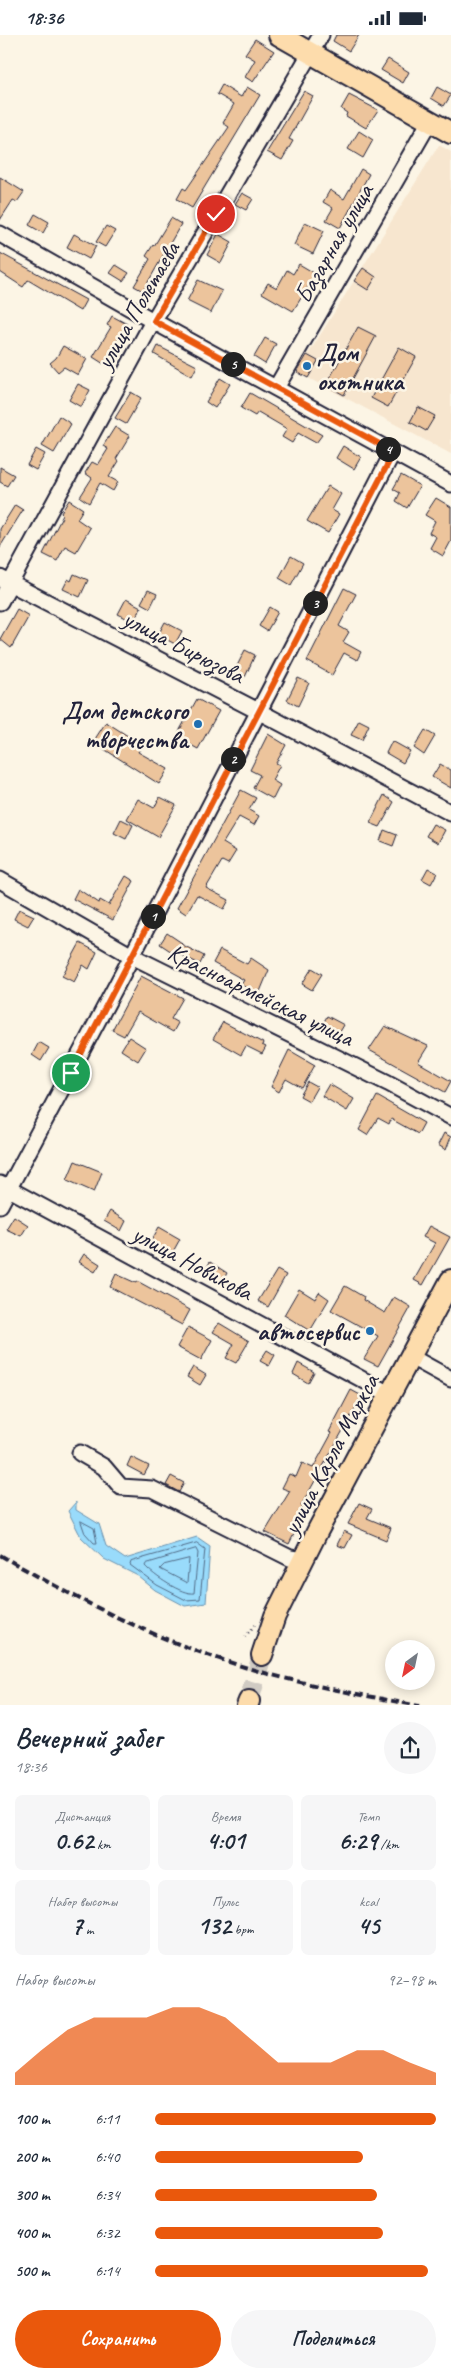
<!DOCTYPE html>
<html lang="ru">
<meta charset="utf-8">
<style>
:root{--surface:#fff;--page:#f6f6f7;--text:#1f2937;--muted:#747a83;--accent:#ea580c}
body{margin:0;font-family:Caveat,sans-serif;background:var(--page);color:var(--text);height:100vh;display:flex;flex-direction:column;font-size:19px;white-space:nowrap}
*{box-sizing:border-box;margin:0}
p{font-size:16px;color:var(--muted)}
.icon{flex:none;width:28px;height:28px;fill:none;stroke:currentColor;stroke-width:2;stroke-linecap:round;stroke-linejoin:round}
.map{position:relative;height:1670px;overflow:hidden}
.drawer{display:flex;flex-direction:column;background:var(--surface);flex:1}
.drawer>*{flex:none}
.needle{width:32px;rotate:213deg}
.controls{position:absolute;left:385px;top:1605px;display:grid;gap:10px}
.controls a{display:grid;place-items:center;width:50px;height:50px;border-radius:50%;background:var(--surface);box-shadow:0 2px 12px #0003;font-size:25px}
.pin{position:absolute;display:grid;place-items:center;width:42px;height:42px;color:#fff;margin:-21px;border:2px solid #fff;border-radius:50%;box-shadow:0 1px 5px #0007}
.km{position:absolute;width:25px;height:25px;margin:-12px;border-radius:50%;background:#222;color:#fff;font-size:14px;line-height:25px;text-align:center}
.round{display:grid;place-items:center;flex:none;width:52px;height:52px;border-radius:26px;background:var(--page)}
.summary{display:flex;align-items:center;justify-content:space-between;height:85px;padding:0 15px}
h1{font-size:28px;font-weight:700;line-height:38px}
.figures{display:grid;grid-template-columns:repeat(3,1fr);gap:8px;height:85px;padding:5px 15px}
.figures div{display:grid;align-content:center;border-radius:8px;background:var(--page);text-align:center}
.figures b{font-size:25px;font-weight:700}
.figures small{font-size:14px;font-weight:400}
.figures p{font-size:14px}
.chart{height:140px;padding:10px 15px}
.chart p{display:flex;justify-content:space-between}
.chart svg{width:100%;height:90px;margin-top:5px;fill:var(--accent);opacity:.7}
.action{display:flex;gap:10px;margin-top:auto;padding:10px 15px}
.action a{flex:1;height:58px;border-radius:30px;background:var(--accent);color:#fff;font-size:20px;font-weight:700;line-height:58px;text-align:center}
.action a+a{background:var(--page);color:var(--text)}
ul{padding:0 15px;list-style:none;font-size:16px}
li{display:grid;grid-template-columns:80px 60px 1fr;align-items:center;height:38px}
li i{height:12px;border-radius:6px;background:var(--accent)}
.status{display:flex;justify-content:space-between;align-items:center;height:35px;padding:0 25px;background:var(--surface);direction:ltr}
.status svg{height:14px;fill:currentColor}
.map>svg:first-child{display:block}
</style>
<div class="status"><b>18:36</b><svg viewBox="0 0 49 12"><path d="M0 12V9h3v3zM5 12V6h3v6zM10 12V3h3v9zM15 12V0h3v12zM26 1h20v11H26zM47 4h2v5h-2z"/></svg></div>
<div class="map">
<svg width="451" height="1671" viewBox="0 0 451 1671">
<rect width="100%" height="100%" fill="#fcf5e5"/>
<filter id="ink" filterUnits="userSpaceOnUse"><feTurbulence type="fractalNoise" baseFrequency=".02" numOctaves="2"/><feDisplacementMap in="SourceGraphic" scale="10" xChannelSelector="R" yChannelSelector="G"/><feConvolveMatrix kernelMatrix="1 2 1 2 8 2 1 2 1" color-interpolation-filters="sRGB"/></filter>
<g filter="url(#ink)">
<path fill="#f7e6cf" d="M 439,110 L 451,117 L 451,419 L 297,337 Z"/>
<path fill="#99dbfb" stroke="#6991ae" d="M 76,1467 L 76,1475 L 99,1489 L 106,1511 L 125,1524 L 197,1502 L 210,1511 L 206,1568 L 185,1571 L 155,1555 L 138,1541 L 104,1524 L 81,1502 L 68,1476 Z"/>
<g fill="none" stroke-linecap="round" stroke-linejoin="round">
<path stroke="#526c88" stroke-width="1" d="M 81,1486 L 94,1493 L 97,1508 L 94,1508 L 85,1498 Z
M 197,1508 L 205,1514 L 200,1564 L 186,1565 L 157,1550 L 130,1530 L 131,1527 Z
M 196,1514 L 198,1518 L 194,1558 C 182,1560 154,1541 145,1531 L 146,1529 Z
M 189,1524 L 187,1548 L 160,1534 L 164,1530 Z"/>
</g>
<path fill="#ecc49c" stroke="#22223b" d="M 336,0 L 359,0 L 349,16 L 333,6 Z
M 255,4 L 274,16 L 253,47 L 245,42 L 255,25 L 245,19 Z
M 388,24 L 409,37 L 403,48 L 381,35 Z
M 222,50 L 241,62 L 247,52 L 260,60 L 192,173 L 177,164 L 183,153 L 186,155 L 229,92 L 223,88 L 234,69 L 217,59 Z
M 437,52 L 451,60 L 444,71 L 431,63 Z
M 304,56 L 313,61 L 289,104 L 293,106 L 282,125 L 267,117 Z
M 349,60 L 378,75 L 366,93 L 346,81 L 347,78 L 341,74 Z
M 359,96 L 373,105 L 363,123 L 348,114 Z
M 361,134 L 369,139 L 340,193 L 326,185 L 333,173 L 323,167 L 330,155 L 344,164 Z
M 0,142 L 24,157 L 17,167 L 13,165 L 0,185 Z
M 242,158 L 253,164 L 246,175 L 235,169 Z
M 35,179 L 49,187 L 43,198 L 29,190 Z
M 171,183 L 181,189 L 143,256 L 134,251 L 150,224 L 146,221 L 153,210 L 154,211 Z
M 305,187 L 324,196 L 313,219 L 294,210 Z
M 106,191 L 115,196 L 105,212 L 96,207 Z
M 74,199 L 96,211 L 89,224 L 67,212 Z
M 218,199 L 232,207 L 221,228 L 207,220 Z
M 0,218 L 86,265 L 80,276 L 28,245 L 23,252 L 0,237 Z
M 299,229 L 316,239 L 293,276 L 262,258 L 268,248 L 277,253 L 287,235 L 293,239 Z
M 116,230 L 129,238 L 123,246 L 110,238 Z
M 363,233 L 376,242 L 368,255 L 354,246 Z
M 198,245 L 222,256 L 211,278 L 187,266 Z
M 112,281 L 127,289 L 104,329 L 93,322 L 111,292 L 107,290 Z
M 358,292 L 376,301 L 344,360 L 326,350 Z
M 265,303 L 276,309 L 265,329 L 254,322 Z
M 63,311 L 87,324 L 78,340 L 64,332 L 58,337 L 50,328 L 56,323 Z
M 158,311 L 197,331 L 192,341 L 154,319 Z
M 399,312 L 416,322 L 388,372 L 371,363 Z
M 307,320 L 318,326 L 308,343 L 297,337 Z
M 220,343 L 230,349 L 215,373 L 206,367 Z
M 78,349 L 90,355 L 81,372 L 69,365 Z
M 131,357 L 141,363 L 126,389 L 115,383 Z
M 250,358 L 322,400 L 316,408 L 298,398 L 292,408 L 282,402 L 287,394 L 258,377 L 255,381 L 241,373 Z
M 418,372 L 435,381 L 426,396 L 410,387 Z
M 59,381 L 71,389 L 54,418 L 42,411 Z
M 115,392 L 130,401 L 116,424 L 119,426 L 109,442 L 118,447 L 113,456 L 100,448 L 89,468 L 80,462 L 92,443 L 85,438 L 92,427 L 98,430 L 108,414 L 103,411 Z
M 343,411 L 361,422 L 354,434 L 336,423 Z
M 36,414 L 45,419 L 36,435 L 27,430 Z
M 0,432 L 14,440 L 7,451 L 0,447 Z
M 401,440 L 420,451 L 407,473 L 396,466 L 400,458 L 393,454 Z
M 328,451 L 341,459 L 332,475 L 339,479 L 328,498 L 307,486 Z
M 436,463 L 451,472 L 451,506 L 443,521 L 430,513 L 436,502 L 429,498 L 435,486 L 425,480 Z
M 69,465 L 83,474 L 77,484 L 90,493 L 76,517 L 65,511 L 57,526 L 43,519 L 63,480 L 61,478 Z
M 15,470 L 23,475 L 0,512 L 0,494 Z
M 291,521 L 303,528 L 291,550 L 279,543 Z
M 74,539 L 88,545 L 80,562 L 63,554 L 68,544 L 71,546 Z
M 344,553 L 356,559 L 339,591 L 349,597 L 343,607 L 361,617 L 357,625 L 344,618 L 332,640 L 307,626 Z
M 148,555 L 157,559 L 150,573 L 141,568 Z
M 126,564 L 141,572 L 134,587 L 118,579 Z
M 270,572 L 278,577 L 267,596 L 259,591 Z
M 17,574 L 29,581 L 11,613 L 0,604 Z
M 165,587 L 182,596 L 175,609 L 158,600 Z
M 245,615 L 255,620 L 245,642 L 234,637 Z
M 298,643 L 309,648 L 298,671 L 287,665 Z
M 197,664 L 219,676 L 198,714 L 176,702 Z
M 359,685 L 369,690 L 362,705 L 351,700 Z
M 106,687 L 142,710 L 138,717 L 168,734 L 159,749 L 93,707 Z
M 425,695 L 435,701 L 424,720 L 414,713 Z
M 268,699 L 286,710 L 276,728 L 280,730 L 272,745 L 280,750 L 273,764 L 253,753 L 260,740 L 250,735 Z
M 392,706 L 410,716 L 403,728 L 386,718 Z
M 440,729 L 451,735 L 451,753 L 432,742 Z
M 241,755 L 256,763 L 249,775 L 259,781 L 254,790 L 239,782 L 223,808 L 236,816 L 228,829 L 222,826 L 206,853 L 229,865 L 224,874 L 197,860 L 186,879 L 177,873 Z
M 384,760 L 394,767 L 380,792 L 370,788 Z
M 160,762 L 176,770 L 158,802 L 127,784 L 138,764 L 154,773 Z
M 121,784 L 133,790 L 126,804 L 114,798 Z
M 433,789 L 445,795 L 438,808 L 426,801 Z
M 384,795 L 397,800 L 393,811 L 380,806 Z
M 428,833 L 437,838 L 431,849 L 422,844 Z
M 126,841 L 134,846 L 113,885 L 73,864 L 78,854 L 99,868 L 100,865 L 109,870 Z
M 19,874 L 34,881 L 28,891 L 14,884 Z
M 167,898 L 182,908 L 181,909 L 204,921 L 200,929 L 176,918 L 175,919 L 160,909 Z
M 80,908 L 97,917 L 89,934 L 83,930 L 74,947 L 62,941 Z
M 220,915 L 247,929 L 251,923 L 269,935 L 259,959 L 241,950 L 244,945 L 213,928 Z
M 312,933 L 322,939 L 312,955 L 302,949 Z
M 141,941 L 183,963 L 171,984 L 178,988 L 173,997 L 138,977 L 124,1001 L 112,995 Z
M 327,981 L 344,990 L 338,1000 L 322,991 Z
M 223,987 L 263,1008 L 262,1010 L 266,1012 L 262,1019 L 246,1011 L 241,1020 L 213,1004 Z
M 385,991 L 428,1011 L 418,1027 L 451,1046 L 445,1057 L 369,1015 Z
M 129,1002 L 146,1013 L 138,1026 L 121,1015 Z
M 39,1007 L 49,1013 L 41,1026 L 32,1020 Z
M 289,1015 L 315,1030 L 302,1053 L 286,1044 L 279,1057 L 271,1052 Z
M 308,1047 L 317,1052 L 309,1066 L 300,1061 Z
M 329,1049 L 354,1064 L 347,1076 L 322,1061 Z
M 377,1061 L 424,1088 L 418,1099 L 391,1084 L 389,1089 L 378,1083 L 367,1100 L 359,1095 Z
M 444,1098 L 451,1102 L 446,1115 L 438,1110 Z
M 75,1126 L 102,1137 L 94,1157 L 67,1145 Z
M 110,1176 L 126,1186 L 121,1196 L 104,1186 Z
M 14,1181 L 28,1190 L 21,1201 L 6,1194 Z
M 429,1191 L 450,1202 L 423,1250 L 414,1245 L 435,1208 L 423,1202 Z
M 159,1192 L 180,1204 L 170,1222 L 149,1210 Z
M 84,1219 L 100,1229 L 95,1237 L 79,1227 Z
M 210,1227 L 227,1238 L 222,1247 L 204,1237 Z
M 277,1235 L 286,1240 L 268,1272 L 258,1266 Z
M 116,1239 L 136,1248 L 137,1246 L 190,1275 L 182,1290 L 110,1252 Z
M 345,1251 L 364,1262 L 363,1265 L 385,1278 L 394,1262 L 411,1272 L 378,1331 L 364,1324 L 378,1301 L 331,1275 Z
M 299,1254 L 315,1264 L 319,1257 L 329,1264 L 310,1296 L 284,1280 Z
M 219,1288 L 249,1306 L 236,1328 L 226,1323 L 234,1309 L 213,1297 Z
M 188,1292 L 212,1305 L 201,1325 L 177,1312 Z
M 267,1315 L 275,1320 L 269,1331 L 260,1326 Z
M 298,1328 L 314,1337 L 308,1348 L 293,1339 Z
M 193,1332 L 206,1340 L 200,1350 L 187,1342 Z
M 351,1355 L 362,1361 L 301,1471 L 303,1473 L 291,1492 L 296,1495 L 289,1509 L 265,1497 L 290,1456 L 282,1453 L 289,1439 L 296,1442 L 302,1428 L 313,1433 L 332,1398 L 329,1397 Z
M 131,1422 L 149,1431 L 144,1440 L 127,1431 Z
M 171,1441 L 184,1448 L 179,1457 L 166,1450 Z
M 359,1468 L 372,1474 L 367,1483 L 391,1493 L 386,1505 L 348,1489 Z
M 344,1496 L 352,1500 L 345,1513 L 337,1510 Z"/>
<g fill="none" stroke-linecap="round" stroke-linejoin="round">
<path stroke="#d0cbc3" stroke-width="20" stroke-dasharray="20 10" stroke-linecap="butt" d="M 249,1666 L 262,1620"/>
<g stroke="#22223b" stroke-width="19">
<path id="minor" d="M 0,199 L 153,286 L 451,449
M 276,353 L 430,86
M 0,543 L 258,676 L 451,778
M 0,567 L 151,290 L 321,0
M 0,845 L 132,921 L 388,1048 L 451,1082
M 0,1149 L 391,1360
M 0,1170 L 132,921 L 393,417
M 411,1322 L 451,1344
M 80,1418 L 104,1432 L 121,1452 L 152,1454 L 290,1523 L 303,1525"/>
</g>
<g stroke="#22223b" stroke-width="24">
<path id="major" d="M 279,0 L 451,98
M 262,1620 L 275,1581 L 318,1495 L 451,1245
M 247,1671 L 249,1666"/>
</g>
<path stroke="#22223b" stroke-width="2" stroke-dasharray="1 4" stroke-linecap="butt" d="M 245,1602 L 255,1590"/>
<use href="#minor" stroke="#fcf5e5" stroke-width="15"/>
<use href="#major" stroke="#fddcac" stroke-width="20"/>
<path stroke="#22223b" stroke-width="4" stroke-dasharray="8 4" stroke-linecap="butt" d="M 0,1520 C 71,1561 144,1599 223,1625 C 286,1647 353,1658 419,1671"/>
</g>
</g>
<g fill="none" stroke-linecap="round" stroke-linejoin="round" filter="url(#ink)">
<g stroke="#fff" stroke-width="10">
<path id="route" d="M 71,1038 L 394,417 L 154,286 L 216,179"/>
</g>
<use href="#route" stroke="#ea580c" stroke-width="6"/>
</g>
<g fill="#1f6fb2" stroke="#fcf5e5" stroke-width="2">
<circle cx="307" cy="331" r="5"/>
<circle cx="198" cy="689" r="5"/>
<circle cx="370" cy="1296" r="5"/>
</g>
<g text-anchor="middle" stroke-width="5" stroke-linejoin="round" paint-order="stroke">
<g font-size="25" fill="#22223b" stroke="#fcf5e5">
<text transform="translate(333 208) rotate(-60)" y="9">Базарная улица</text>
<text transform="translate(137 270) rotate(-60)" y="9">улица Полетаева</text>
<text transform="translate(184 611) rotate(27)" y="9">улица Бирюзова</text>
<text transform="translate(261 959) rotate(26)" y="9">Красноармейская улица</text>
<text transform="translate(193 1227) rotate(28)" y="9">улица Новикова</text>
<text transform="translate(330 1419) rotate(-62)" y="9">улица Карла Маркса</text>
</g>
<g font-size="25" font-weight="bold" fill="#22223b" stroke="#fcf5e5" text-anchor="end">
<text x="317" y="326" text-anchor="start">Дом<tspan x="317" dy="29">охотника</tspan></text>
<text x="188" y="684">Дом детского<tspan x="188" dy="29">творчества</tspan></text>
<text x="360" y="1305">автосервис</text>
</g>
</g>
</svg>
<div class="controls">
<a><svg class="needle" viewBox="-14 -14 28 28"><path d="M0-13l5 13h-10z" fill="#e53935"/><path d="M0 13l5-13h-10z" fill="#747a83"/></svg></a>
</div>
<div class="pin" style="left:71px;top:1038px;background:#1e9e55"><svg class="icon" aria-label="arrive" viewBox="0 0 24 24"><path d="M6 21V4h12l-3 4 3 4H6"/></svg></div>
<div class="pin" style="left:216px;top:179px;background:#d93025"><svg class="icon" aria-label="check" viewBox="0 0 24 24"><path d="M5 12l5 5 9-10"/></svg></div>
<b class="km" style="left:153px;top:881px">1</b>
<b class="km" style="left:233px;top:724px">2</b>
<b class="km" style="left:315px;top:568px">3</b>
<b class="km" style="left:388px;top:414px">4</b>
<b class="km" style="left:233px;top:329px">5</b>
</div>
<section class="drawer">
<div class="summary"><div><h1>Вечерний забег</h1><p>18:36</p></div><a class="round"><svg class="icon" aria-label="share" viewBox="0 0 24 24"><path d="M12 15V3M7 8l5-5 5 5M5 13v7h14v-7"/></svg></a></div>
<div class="figures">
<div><p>Дистанция</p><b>0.62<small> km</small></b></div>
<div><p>Время</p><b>4:01</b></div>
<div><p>Темп</p><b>6:29<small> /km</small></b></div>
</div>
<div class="figures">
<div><p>Набор высоты</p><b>7<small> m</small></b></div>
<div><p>Пульс</p><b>132<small> bpm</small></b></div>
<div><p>kcal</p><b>45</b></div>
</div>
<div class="chart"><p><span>Набор высоты</span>92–98 m</p>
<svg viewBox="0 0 160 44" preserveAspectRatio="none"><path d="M0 44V38L10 27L20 17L30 11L40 11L50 11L60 6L70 6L80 11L90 22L100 33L110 33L120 33L130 27L140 27L150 33L160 38V44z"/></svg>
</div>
<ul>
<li><b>100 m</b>6:11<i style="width:100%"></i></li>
<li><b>200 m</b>6:40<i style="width:74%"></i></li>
<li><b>300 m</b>6:34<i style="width:79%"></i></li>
<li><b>400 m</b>6:32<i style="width:81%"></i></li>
<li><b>500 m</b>6:14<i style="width:97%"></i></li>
</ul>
<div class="action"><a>Сохранить</a><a>Поделиться</a></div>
</section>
